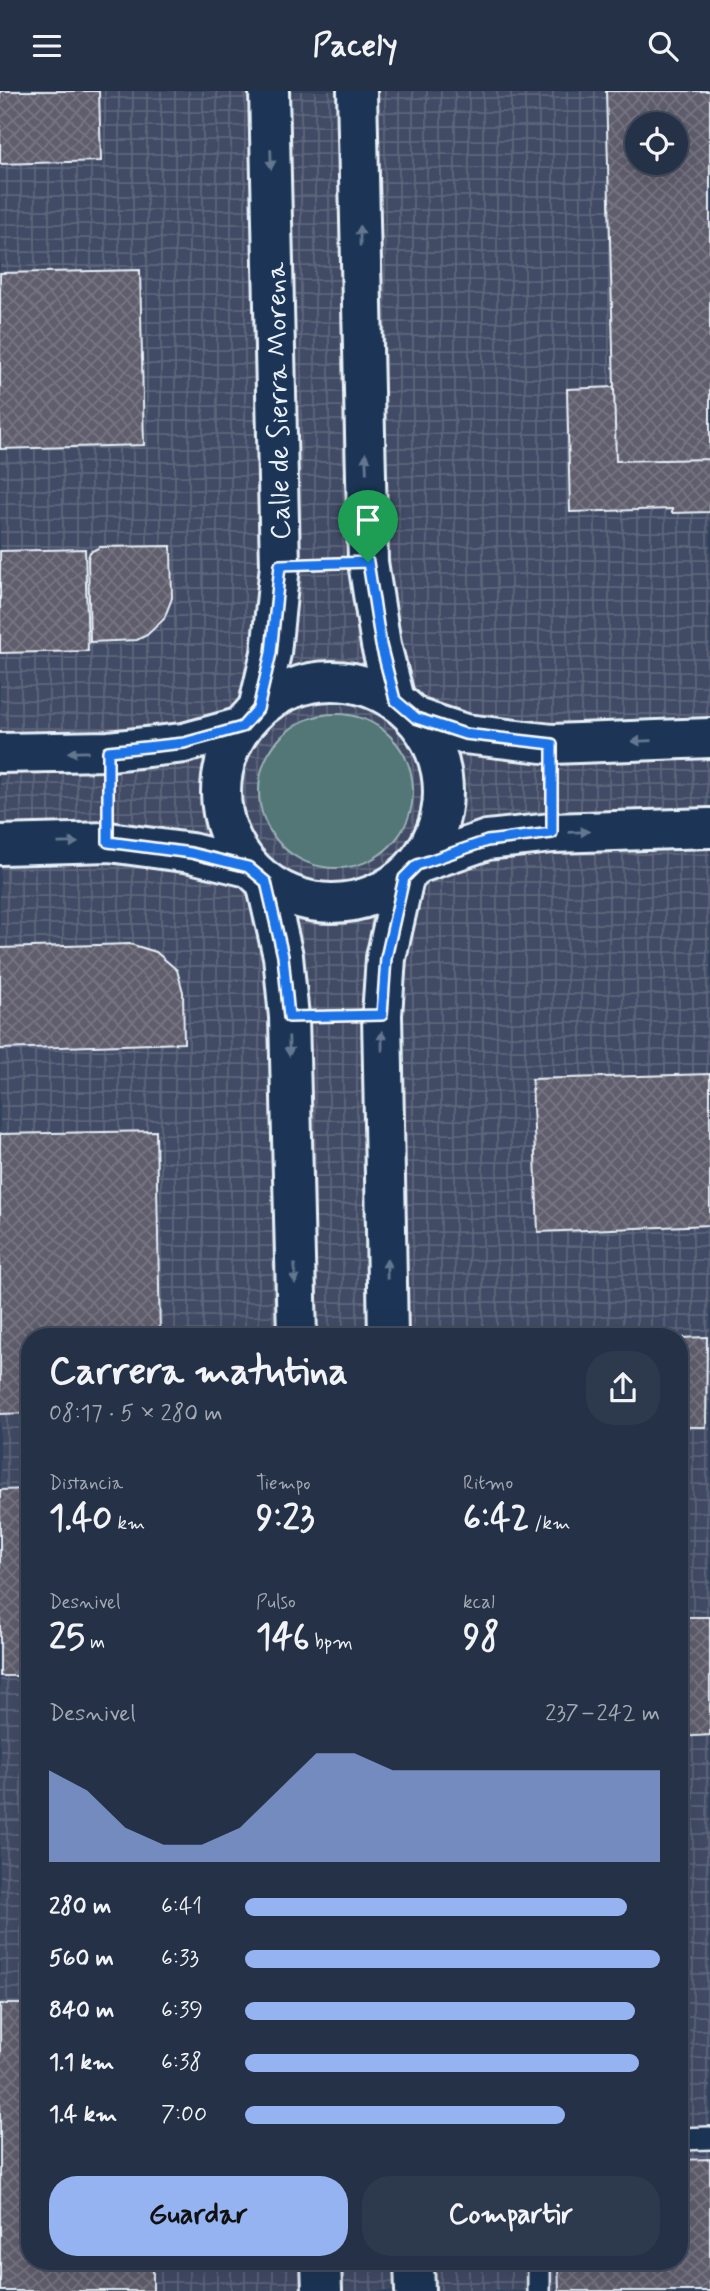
<!DOCTYPE html>
<html lang="es">
<meta charset="utf-8">
<style>
:root{--surface:#253146;--page:#2d394d;--text:#f1f3f6;--muted:#a3a9b3;--line:#424c5f;--accent:#95b2f1}
body{margin:0;font-family:Mynerve,sans-serif;background:var(--page);color:var(--text);height:100vh;display:flex;flex-direction:column;font-size:26px;white-space:nowrap}
*{box-sizing:border-box;margin:0}
p{font-size:23px;color:var(--muted)}
.icon{flex:none;width:38px;height:38px;fill:none;stroke:currentColor;stroke-width:2;stroke-linecap:round;stroke-linejoin:round}
.map{position:relative;flex:1;overflow:hidden}
.drawer{position:absolute;left:21px;top:1237px;width:667px;height:942px;display:flex;flex-direction:column;background:var(--surface);border-radius:28px;box-shadow:0 7px 28px #0002,0 0 0 2px var(--line)}
.drawer>*{flex:none}
.controls{position:absolute;left:625px;top:21px;display:grid;gap:14px}
.controls a{display:grid;place-items:center;width:63px;height:63px;border-radius:50%;background:var(--surface);box-shadow:0 7px 28px #0002,0 0 0 2px var(--line);font-size:35px}
.pin{position:absolute;display:grid;place-items:center;width:60px;height:60px;color:#fff;margin:-72px -30px;border-radius:50% 50% 50% 0;rotate:-45deg;box-shadow:0 0 7px #0007}
.pin .icon{rotate:45deg}
.round{display:grid;place-items:center;flex:none;width:74px;height:74px;border-radius:28px;background:var(--page)}
.overview{display:flex;align-items:center;justify-content:space-between;height:119px;padding:0 28px}
h1{font-size:38px;font-weight:700;line-height:52px}
.figures{display:grid;grid-template-columns:repeat(3,1fr);gap:10px;height:119px;padding:7px 28px}
.figures div{display:grid;align-content:center}
.figures b{font-size:35px;font-weight:700}
.figures small{font-size:19px;font-weight:400}
.figures p{font-size:19px}
.chart{height:196px;padding:14px 28px}
.chart p{display:flex;justify-content:space-between}
.chart svg{width:100%;height:126px;margin-top:7px;fill:var(--accent);opacity:.7}
.cta{display:flex;gap:14px;margin-top:auto;padding:14px 28px}
.cta a{flex:1;height:80px;border-radius:28px;background:var(--accent);color:#111;font-size:28px;font-weight:700;line-height:80px;text-align:center}
.cta a+a{background:var(--page);color:var(--text)}
ul{padding:0 28px;list-style:none;font-size:23px}
li{display:grid;grid-template-columns:112px 84px 1fr;align-items:center;height:52px}
li i{height:18px;border-radius:9px;background:var(--accent)}
header{display:flex;justify-content:space-between;align-items:center;height:91px;padding:0 28px;background:var(--surface);font-size:32px;font-weight:700}
.map>svg:first-child{display:block}
</style>
<header><svg class="icon" aria-label="menu" viewBox="0 0 24 24"><path d="M4 6h16M4 12h16M4 18h16"/></svg>Pacely<svg class="icon" aria-label="search" viewBox="0 0 24 24"><circle cx="10" cy="10" r="6"/><path d="M15 15l6 6"/></svg></header>
<div class="map">
<svg width="710" height="2200" viewBox="0 0 710 2200">
<defs>
<pattern id="industrial-grid" width="8" height="8" patternUnits="userSpaceOnUse" patternTransform="scale(1.75)"><rect width="8" height="8" fill="#424c65"/><path d="M0 4h8M4 0v8" fill="none" stroke="#5d667c"/></pattern>
<pattern id="building-cross-hatch" width="8" height="8" patternUnits="userSpaceOnUse" patternTransform="scale(1.75)"><rect width="8" height="8" fill="#605d6c"/><path d="M0 0l8 8M0 8l8-8" fill="none" stroke="#777582"/></pattern>
</defs>
<rect width="100%" height="100%" fill="#31415d"/>
<filter id="ink" filterUnits="userSpaceOnUse"><feTurbulence type="fractalNoise" baseFrequency=".0143" numOctaves="2"/><feDisplacementMap in="SourceGraphic" scale="14" xChannelSelector="R" yChannelSelector="G"/><feConvolveMatrix kernelMatrix="1 2 1 2 8 2 1 2 1" color-interpolation-filters="sRGB"/></filter>
<g filter="url(#ink)">
<path fill="url(#industrial-grid)" fill-rule="evenodd" d="M 0,0 L 710,0 L 710,2200 L 0,2200 ZM 637,33 L 676,33 L 676,72 L 637,72 ZM 30,1246 L 679,1246 L 679,2170 L 30,2170 Z"/>
<path fill="#527677" stroke="#9db4b8" stroke-width="2" d="M259 700a77 77 0 1 1 154 0a77 77 0 1 1-154 0Z"/>
<path fill="url(#building-cross-hatch)" stroke="#e8f1f8" stroke-width="2" fill-rule="evenodd" d="M 0,0 L 99,0 L 101,70 L 0,73 Z
M 606,0 L 710,0 L 710,368 L 616,370 ZM 637,33 L 676,33 L 676,72 L 637,72 Z
M 140,179 L 144,354 L 0,358 L 0,182 Z
M 614,296 L 616,370 L 710,368 L 710,421 L 672,422 L 672,418 L 570,421 L 567,298 Z
M 171,455 L 172,507 L 164,528 L 147,544 L 137,549 L 90,551 L 88,467 L 90,461 L 100,456 Z
M 85,458 L 88,560 L 0,562 L 0,460 Z
M 130,853 L 156,861 L 177,879 L 183,901 L 184,952 L 0,958 L 0,857 Z
M 710,983 L 710,1134 L 538,1141 L 532,988 Z
M 156,1040 L 160,1246 L 30,1246 L 30,1322 L 0,1323 L 0,1043 Z
M 707,1246 L 706,1336 L 679,1336 L 679,1247 Z
M 30,1398 L 30,1585 L 0,1585 L 0,1399 Z
M 679,1526 L 710,1526 L 710,1644 L 679,1646 Z
M 0,1913 L 30,1913 L 30,2170 L 153,2170 L 153,2200 L 0,2200 Z
M 710,2068 L 710,2200 L 559,2200 L 558,2170 L 679,2170 L 679,2069 Z"/>
<g fill="none" stroke-linecap="round" stroke-linejoin="round">
<g stroke="#e8f1f8" stroke-width="26">
<path id="service" d="M 679,2048 L 710,2047
M 539,2170 L 539,2200"/>
</g>
<g stroke="#e8f1f8" stroke-width="44">
<path id="minor" d="M 357,0 L 368,471 L 381,554 L 395,609
M 258,618 L 271,562 L 280,474 L 269,0
M 266,791 L 283,865 L 289,926 L 297,1246
M 388,1246 L 382,924 L 386,867 L 404,787
M 321,2170 L 322,2200
M 414,2170 L 415,2200"/>
</g>
<g stroke="#e8f1f8" stroke-width="44">
<path id="tertiary" d="M221 701a111 111 0 1 1 222 0a111 111 0 1 1-222 0Z
M 416,627 L 465,643 L 552,653 L 710,647
M 0,662 L 109,660 L 184,652 L 242,636
M 0,754 L 109,751 L 191,762 L 248,776
M 417,773 L 487,749 L 552,742 L 710,737"/>
</g>
<path stroke="#e8f1f8" stroke-width="4.5" stroke-dasharray="2 5" stroke-linecap="butt" d="M 109,696 L 109,715
M 325,925 L 344,925"/>
<use href="#service" stroke="#1d3557" stroke-width="21"/>
<use href="#minor" stroke="#1d3557" stroke-width="38"/>
<use href="#tertiary" stroke="#1d3557" stroke-width="38"/>
</g>
<defs><path id="oneway-solid" d="M-6-.8H1V-3.2L6.5 0L1 3.2V.8H-6Z" transform="scale(1.75)"/></defs>
<g fill="#64778f">
<use href="#oneway-solid" transform="translate(271 68) rotate(88)"/>
<use href="#oneway-solid" transform="translate(360 145) rotate(-91)"/>
<use href="#oneway-solid" transform="translate(366 372) rotate(-92)"/>
<use href="#oneway-solid" transform="translate(642 650) rotate(178)"/>
<use href="#oneway-solid" transform="translate(78 661) rotate(179)"/>
<use href="#oneway-solid" transform="translate(579 741) rotate(-2)"/>
<use href="#oneway-solid" transform="translate(68 752) rotate(-1)"/>
<use href="#oneway-solid" transform="translate(382 950) rotate(-91)"/>
<use href="#oneway-solid" transform="translate(289 955) rotate(89)"/>
<use href="#oneway-solid" transform="translate(387 1178) rotate(-91)"/>
<use href="#oneway-solid" transform="translate(295 1183) rotate(89)"/>
</g>
</g>
<g fill="none" stroke-linecap="round" stroke-linejoin="round" filter="url(#ink)">
<g stroke="#fff" stroke-width="14">
<path id="route" d="M 368,471 L 381,554 L 395,609 L 416,627 L 465,643 L 552,653 L 552,742 L 487,750 L 417,774 L 404,787 L 386,867 L 382,924 L 289,926 L 283,865 L 266,791 L 248,776 L 191,762 L 108,751 L 108,660 L 184,652 L 242,636 L 258,618 L 271,562 L 280,474 Z"/>
</g>
<use href="#route" stroke="#1a73e8" stroke-width="9"/>
</g>
<g text-anchor="middle" stroke-width="6" stroke-linejoin="round" paint-order="stroke">
<g font-size="28" fill="#e8f1f8" stroke="#1d3557">
<text transform="translate(277 310) rotate(-91)" y="10">Calle de Sierra Morena</text>
</g>
</g>
</svg>
<div class="controls">
<a><svg class="icon" aria-label="locate" viewBox="0 0 24 24"><circle cx="12" cy="12" r="6"/><path d="M12 2v4M12 18v4M2 12h4M18 12h4"/></svg></a>
</div>
<div class="pin" style="left:368px;top:471px;background:#1e9e55"><svg class="icon" aria-label="arrive" viewBox="0 0 24 24"><path d="M6 21V4h12l-3 4 3 4H6"/></svg></div>
<section class="drawer">
<div class="overview"><div><h1>Carrera matutina</h1><p>08:17 · 5 × 280 m</p></div><a class="round"><svg class="icon" aria-label="share" viewBox="0 0 24 24"><path d="M12 15V3M7 8l5-5 5 5M5 13v7h14v-7"/></svg></a></div>
<div class="figures">
<div><p>Distancia</p><b>1.40<small> km</small></b></div>
<div><p>Tiempo</p><b>9:23</b></div>
<div><p>Ritmo</p><b>6:42<small> /km</small></b></div>
</div>
<div class="figures">
<div><p>Desnivel</p><b>25<small> m</small></b></div>
<div><p>Pulso</p><b>146<small> bpm</small></b></div>
<div><p>kcal</p><b>98</b></div>
</div>
<div class="chart"><p><span>Desnivel</span>237–242 m</p>
<svg viewBox="0 0 160 44" preserveAspectRatio="none"><path d="M0 44V12L10 19L20 32L30 38L40 38L50 32L60 19L70 6L80 6L90 12L100 12L110 12L120 12L130 12L140 12L150 12L160 12V44z"/></svg>
</div>
<ul>
<li><b>280 m</b>6:41<i style="width:92%"></i></li>
<li><b>560 m</b>6:33<i style="width:100%"></i></li>
<li><b>840 m</b>6:39<i style="width:94%"></i></li>
<li><b>1.1 km</b>6:38<i style="width:95%"></i></li>
<li><b>1.4 km</b>7:00<i style="width:77%"></i></li>
</ul>
<div class="cta"><a>Guardar</a><a>Compartir</a></div>
</section>
</div>
